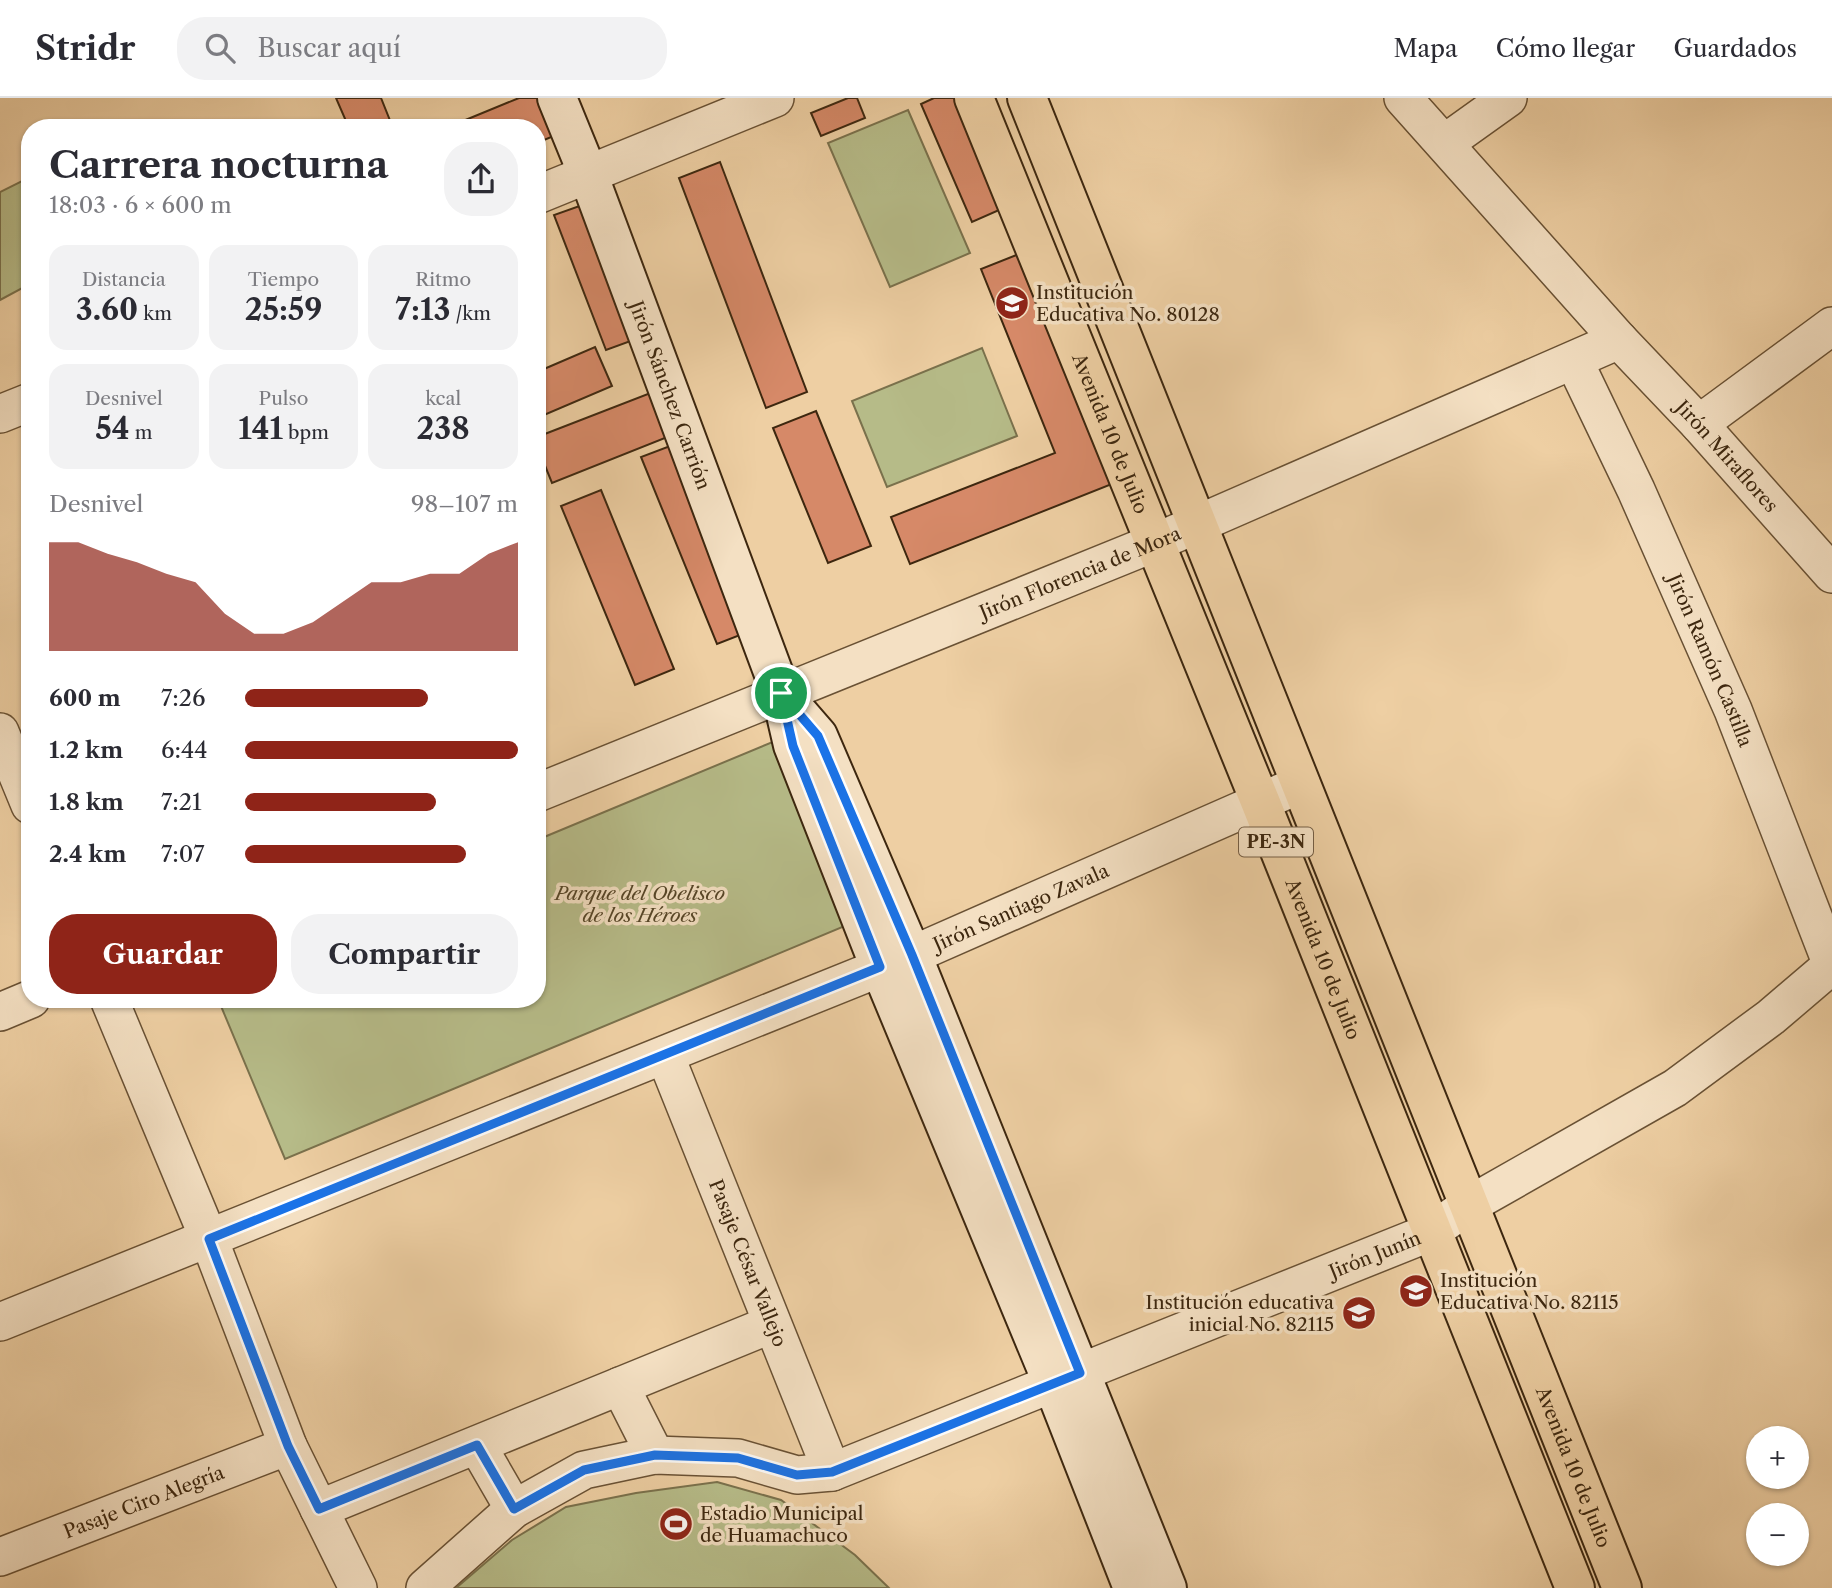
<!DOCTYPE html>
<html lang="es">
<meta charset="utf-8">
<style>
:root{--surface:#fff;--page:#f2f2f3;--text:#2b2b33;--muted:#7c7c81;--line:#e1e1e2;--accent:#8f2418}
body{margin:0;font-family:"Libre Caslon Text",serif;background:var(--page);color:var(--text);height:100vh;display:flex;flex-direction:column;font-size:26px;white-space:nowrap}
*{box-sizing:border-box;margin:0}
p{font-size:23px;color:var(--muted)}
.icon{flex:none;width:38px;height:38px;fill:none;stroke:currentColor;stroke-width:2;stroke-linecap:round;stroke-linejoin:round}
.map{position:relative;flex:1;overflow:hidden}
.drawer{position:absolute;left:21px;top:21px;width:525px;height:889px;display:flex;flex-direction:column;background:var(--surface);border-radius:28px;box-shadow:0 2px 5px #0004}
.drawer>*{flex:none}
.controls{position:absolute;left:1746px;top:1328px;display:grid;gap:14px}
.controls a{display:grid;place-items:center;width:63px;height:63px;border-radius:50%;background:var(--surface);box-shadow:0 2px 5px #0004;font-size:35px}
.pin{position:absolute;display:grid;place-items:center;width:60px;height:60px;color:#fff;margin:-30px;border:4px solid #fff;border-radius:50%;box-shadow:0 2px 7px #0007}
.round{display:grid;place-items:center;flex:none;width:74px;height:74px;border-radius:28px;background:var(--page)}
.summary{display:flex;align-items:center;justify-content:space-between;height:119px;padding:0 28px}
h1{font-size:38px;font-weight:700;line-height:52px}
.metrics{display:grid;grid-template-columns:repeat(3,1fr);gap:10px;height:119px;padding:7px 28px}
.metrics div{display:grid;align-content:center;border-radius:18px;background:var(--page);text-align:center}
.metrics b{font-size:30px;font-weight:700}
.metrics small{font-size:19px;font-weight:400}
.metrics p{font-size:19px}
.chart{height:196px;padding:14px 28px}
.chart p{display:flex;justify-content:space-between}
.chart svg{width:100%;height:126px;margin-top:7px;fill:var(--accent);opacity:.7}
.button{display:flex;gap:14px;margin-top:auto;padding:14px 28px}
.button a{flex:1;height:80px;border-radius:28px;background:var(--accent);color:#fff;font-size:28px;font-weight:700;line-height:80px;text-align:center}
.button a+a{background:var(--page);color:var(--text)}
ul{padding:0 28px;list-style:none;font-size:23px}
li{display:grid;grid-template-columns:112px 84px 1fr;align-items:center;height:52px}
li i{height:18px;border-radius:9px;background:var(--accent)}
header{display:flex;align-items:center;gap:42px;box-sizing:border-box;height:98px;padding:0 35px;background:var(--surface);border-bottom:2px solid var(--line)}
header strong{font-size:33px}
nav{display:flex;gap:38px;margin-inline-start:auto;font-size:24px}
.search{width:490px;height:63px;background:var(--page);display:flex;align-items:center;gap:18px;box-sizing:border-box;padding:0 24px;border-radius:28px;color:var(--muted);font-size:26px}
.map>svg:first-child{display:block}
</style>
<header>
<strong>Stridr</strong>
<div class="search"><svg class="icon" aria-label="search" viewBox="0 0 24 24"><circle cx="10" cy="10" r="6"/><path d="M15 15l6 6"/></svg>Buscar aquí</div>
<nav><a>Mapa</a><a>Cómo llegar</a><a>Guardados</a></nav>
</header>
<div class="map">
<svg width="1832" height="1490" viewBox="0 0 1832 1490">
<rect width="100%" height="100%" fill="#eecfa3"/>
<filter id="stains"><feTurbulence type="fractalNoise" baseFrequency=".00286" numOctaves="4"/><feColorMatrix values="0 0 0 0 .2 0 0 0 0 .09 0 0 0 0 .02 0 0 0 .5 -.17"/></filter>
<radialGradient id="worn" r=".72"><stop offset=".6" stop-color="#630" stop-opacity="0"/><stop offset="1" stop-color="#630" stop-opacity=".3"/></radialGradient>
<path fill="#b6bb88" stroke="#7a714c" stroke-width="2" d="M 908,12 L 970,155 L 890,189 L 828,45 Z
M 30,79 L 30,186 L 0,202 L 0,94 Z
M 982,250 L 1017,338 L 887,389 L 852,303 Z
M 775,643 L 852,825 L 285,1061 L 218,901 L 537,901 L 537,742 Z
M 717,1384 L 781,1402 L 855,1457 L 889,1490 L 456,1490 L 512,1442 L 566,1409 L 636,1395 Z"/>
<path fill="#d68968" stroke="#3d270f" stroke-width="2" d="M 336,0 L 381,0 L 393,30 L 349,30 Z
M 519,0 L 541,0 L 556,37 L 537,45 L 537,30 L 446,30 Z
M 848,0 L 857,0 L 865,20 L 821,38 L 811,15 Z
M 934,0 L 959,0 L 1006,109 L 972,124 L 921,6 Z
M 720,64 L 807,294 L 766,310 L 679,80 Z
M 588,105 L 639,240 L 606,252 L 554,117 Z
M 1029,152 L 1122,382 L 910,466 L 891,419 L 1055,355 L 981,171 Z
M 595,249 L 612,288 L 537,320 L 537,274 Z
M 653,294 L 670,338 L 552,385 L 537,348 L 537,339 Z
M 816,313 L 871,448 L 828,465 L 773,330 Z
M 678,345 L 753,532 L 717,546 L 641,359 Z
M 601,392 L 674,571 L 635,587 L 561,408 Z"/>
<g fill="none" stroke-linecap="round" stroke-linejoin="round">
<g stroke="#695134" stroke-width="40">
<g id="minor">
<path id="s1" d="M 1403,0 L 1619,242 L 1699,326 L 1832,476"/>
<path d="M 1445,45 L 1508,0"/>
<path d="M 537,97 L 775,0"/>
<path id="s2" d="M 1574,263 L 1636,392 L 1733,612 L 1832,867"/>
<path d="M 0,316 L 30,304"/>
<path d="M 1699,326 L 1832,228"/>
<path d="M 0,634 L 30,707"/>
<path id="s3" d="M 537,695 L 1154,445 L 1619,242"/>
<path d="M 109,901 L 209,1141 L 288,1348 L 358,1490"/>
<path d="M 0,914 L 31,901"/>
<path id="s4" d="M 665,957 L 832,1374"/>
<path id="s5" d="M 0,1224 L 912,857 L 1301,686"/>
<path d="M 620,1288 L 655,1357"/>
<path d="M 477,1347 L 514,1411"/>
<path d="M 319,1411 L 772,1226"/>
<path id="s6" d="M 0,1459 L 288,1348"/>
<path id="s7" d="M 425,1490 L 514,1411 L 584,1372 L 655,1357 L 738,1360 L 797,1377 L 832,1374 L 1431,1134 L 1469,1107 L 1675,990 L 1771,919 L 1832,867"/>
</g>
</g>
<g stroke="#3d270f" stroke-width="42">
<g id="secondary">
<path id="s8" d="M 557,0 L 588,76 L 781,595 L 793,647 L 880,869 L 1053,1286 L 1133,1490"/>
<path d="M 785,600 L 818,638 L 912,857 L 1167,1490"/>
</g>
</g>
<g stroke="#3d270f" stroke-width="42">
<g id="trunk">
<path id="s9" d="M 974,0 L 1260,703 L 1575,1490"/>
<path id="s10" d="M 1027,0 L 1622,1490"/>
</g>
</g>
<use href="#minor" stroke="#f4e0c3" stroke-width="37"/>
<use href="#secondary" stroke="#f4e0c3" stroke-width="38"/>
<use href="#trunk" stroke="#eecfa3" stroke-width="38"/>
</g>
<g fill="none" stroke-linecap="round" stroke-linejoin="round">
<g stroke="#fff" stroke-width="14">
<path id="route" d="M 781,595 L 818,638 L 912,857 L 1080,1275 L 832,1374 L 797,1377 L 738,1360 L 655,1357 L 584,1372 L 514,1411 L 477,1347 L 319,1411 L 288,1348 L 209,1141 L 880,869 L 793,648 Z"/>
</g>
<use href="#route" stroke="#1a73e8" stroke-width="9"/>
</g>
<defs>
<g id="school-disc" transform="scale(1.75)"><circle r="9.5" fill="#8f2418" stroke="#f4e0c3"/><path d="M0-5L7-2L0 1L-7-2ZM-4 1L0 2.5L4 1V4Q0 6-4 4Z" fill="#fff"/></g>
<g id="stadium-disc" transform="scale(1.75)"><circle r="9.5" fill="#8f2418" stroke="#f4e0c3"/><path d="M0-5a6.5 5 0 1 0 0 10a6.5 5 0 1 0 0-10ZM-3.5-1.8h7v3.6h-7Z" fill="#fff"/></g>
</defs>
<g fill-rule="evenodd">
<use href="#school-disc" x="1012" y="205"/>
<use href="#school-disc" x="1416" y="1193"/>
<use href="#school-disc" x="1359" y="1215"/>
<use href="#stadium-disc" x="676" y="1426"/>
</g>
<g text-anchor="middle" stroke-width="7" stroke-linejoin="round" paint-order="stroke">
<rect fill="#f4e0c3" stroke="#745e45" stroke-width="2" x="1239" y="729.5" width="74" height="29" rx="5"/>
<g font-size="18" font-weight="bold" fill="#3d270f">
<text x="1276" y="750">PE-3N</text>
</g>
<g font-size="19" fill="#3d270f" stroke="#f4e0c3" text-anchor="start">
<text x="1036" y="201">Institución<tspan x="1036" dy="22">Educativa No. 80128</tspan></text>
<text x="1440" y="1189">Institución<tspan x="1440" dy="22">Educativa No. 82115</tspan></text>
<text x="1334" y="1211" text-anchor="end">Institución educativa<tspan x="1334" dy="22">inicial No. 82115</tspan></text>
<text x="700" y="1422">Estadio Municipal<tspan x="700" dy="22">de Huamachuco</tspan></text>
</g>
<g font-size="19" fill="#3d270f" stroke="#f4e0c3">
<text dy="7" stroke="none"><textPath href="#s8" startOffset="318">Jirón Sánchez Carrión</textPath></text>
<text dy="7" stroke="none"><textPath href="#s9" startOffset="362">Avenida 10 de Julio</textPath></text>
<text dy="7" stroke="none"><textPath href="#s1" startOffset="483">Jirón Miraflores</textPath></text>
<text dy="7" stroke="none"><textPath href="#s3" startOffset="586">Jirón Florencia de Mora</textPath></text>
<text dy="7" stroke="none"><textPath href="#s2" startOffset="329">Jirón Ramón Castilla</textPath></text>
<text dy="7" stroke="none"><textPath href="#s5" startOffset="1102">Jirón Santiago Zavala</textPath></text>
<text dy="7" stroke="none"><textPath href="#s9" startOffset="929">Avenida 10 de Julio</textPath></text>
<text dy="7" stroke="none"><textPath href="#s7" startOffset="1036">Jirón Junín</textPath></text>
<text dy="7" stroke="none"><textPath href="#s4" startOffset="224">Pasaje César Vallejo</textPath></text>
<text dy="7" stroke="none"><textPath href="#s10" startOffset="1474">Avenida 10 de Julio</textPath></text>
<text dy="7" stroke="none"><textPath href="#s6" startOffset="154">Pasaje Ciro Alegría</textPath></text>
</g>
<g font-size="19" font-style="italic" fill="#554527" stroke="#f4e0c3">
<text x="640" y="802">Parque del Obelisco<tspan x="640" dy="22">de los Héroes</tspan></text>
</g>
</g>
<rect width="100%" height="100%" filter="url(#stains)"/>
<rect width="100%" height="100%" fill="url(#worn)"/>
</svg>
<div class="controls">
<a>+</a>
<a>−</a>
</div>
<div class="pin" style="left:781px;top:595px;background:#1e9e55"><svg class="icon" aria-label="arrive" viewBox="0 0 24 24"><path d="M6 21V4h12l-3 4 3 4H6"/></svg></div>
<section class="drawer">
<div class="summary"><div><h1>Carrera nocturna</h1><p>18:03 · 6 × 600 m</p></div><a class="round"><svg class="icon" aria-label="share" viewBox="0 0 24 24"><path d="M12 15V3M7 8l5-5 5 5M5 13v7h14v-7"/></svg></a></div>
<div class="metrics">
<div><p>Distancia</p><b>3.60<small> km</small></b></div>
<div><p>Tiempo</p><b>25:59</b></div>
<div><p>Ritmo</p><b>7:13<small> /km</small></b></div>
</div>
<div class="metrics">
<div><p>Desnivel</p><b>54<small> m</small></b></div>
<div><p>Pulso</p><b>141<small> bpm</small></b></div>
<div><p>kcal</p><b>238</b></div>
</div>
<div class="chart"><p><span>Desnivel</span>98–107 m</p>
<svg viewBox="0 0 160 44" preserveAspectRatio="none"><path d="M0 44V6L10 6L20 10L30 13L40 17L50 20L60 31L70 38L80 38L90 34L100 27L110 20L120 20L130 17L140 17L150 10L160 6V44z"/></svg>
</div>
<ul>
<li><b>600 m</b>7:26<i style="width:67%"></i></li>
<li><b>1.2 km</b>6:44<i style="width:100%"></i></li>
<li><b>1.8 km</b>7:21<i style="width:70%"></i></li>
<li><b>2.4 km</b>7:07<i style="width:81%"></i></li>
</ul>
<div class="button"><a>Guardar</a><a>Compartir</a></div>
</section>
</div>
